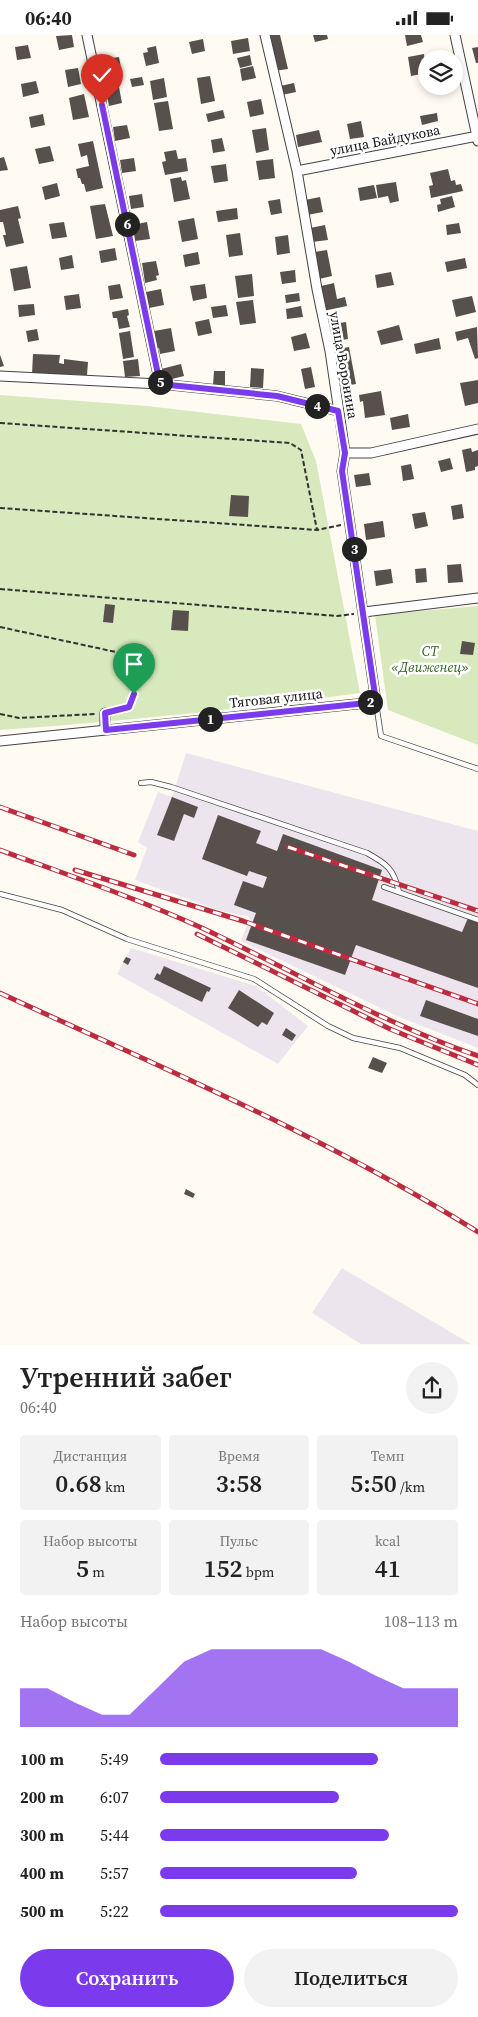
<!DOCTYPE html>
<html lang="ru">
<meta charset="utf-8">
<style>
:root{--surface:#fff;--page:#f2f2f2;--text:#222;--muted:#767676;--accent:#7c3aed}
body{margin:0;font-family:"Source Serif 4",serif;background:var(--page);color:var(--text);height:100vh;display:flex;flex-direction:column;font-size:19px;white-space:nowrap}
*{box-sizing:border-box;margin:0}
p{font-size:16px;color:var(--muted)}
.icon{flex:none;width:28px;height:28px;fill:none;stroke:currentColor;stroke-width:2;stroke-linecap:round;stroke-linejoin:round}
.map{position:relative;height:1310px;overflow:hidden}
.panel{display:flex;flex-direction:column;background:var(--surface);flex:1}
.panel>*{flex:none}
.fabs{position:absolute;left:418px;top:15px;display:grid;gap:10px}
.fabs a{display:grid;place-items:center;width:45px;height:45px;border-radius:50%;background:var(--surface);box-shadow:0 2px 8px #0003;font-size:25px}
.pin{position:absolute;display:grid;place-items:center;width:42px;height:42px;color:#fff;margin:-51px -21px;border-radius:50% 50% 50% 0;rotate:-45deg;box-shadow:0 0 5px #0007}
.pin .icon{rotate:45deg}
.km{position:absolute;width:25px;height:25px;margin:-12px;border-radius:50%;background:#222;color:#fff;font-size:14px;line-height:25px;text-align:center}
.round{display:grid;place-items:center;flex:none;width:52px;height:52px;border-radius:26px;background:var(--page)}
.overview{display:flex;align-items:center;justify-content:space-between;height:85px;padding:0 20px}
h1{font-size:28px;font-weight:600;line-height:38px}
.stats{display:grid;grid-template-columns:repeat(3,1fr);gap:8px;height:85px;padding:5px 20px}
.stats div{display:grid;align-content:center;border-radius:5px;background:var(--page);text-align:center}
.stats b{font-size:25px;font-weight:600}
.stats small{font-size:14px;font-weight:400}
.stats p{font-size:14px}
.chart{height:140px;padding:10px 20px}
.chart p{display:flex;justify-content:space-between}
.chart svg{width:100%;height:90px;margin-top:5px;fill:var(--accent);opacity:.7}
.primary-button{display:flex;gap:10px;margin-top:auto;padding:10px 20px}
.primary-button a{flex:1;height:58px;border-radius:30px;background:var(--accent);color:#fff;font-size:20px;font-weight:600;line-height:58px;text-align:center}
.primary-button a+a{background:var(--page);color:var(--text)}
ul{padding:0 20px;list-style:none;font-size:16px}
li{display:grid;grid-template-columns:80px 60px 1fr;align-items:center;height:38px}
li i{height:12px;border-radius:6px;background:var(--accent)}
.status{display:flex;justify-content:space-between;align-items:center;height:35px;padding:0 25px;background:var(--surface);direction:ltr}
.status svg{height:14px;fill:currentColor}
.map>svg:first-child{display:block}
</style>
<div class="status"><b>06:40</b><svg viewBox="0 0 49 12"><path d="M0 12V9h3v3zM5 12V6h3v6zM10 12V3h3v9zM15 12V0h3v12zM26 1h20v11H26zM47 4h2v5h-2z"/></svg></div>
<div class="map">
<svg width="478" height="1310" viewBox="0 0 478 1310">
<rect width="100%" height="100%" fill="#fffbf3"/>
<path fill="#ece5ee" d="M 186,718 L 478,796 L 478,1013 L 399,982 L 241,906 L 250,882 L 221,876 L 135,845 L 147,813 L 138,807 L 158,757 L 172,762 Z
M 131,913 L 256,951 L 308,991 L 278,1029 L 117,939 Z
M 342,1233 L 442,1292 L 471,1309 L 361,1309 L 312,1278 Z"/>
<path fill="#d7e9bd" d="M 0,360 L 147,371 L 301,389 L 316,426 L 360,658 C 241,674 120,687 0,695 Z
M 478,571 L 478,710 L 388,675 L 375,580 Z"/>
<path fill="#58504d" d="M 72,0 L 74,12 L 59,15 L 56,1 Z
M 267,0 L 280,0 L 288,34 L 274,36 Z
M 313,0 L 327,0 L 328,4 L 315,7 Z
M 405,0 L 421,0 L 423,7 L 407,11 Z
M 248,3 L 250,16 L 233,19 L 231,6 Z
M 203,4 L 205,16 L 192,19 L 189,7 Z
M 28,10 L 31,23 L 17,25 L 15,12 Z
M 156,11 L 159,28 L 146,31 L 143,18 L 148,17 L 147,13 Z
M 478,12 L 478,28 L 476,28 L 472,13 Z
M 424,19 L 426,38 L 411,41 L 408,22 Z
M 250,20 L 252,30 L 240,33 L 237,23 Z
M 119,22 L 122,39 L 104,42 L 101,25 Z
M 253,31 L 256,43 L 242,46 L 240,34 Z
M 78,33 L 81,49 L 68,52 L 65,35 Z
M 210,41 L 215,66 L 201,69 L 197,43 Z
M 142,42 L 144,50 L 132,52 L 130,44 Z
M 164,43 L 167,62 L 153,65 L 150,46 Z
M 36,46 L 39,58 L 23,62 L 21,49 Z
M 118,47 L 122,68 L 109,71 L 105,49 Z
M 294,48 L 296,57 L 282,60 L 280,51 Z
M 84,59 L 89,82 L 73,85 L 69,63 Z
M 261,64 L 264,79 L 250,82 L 247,67 Z
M 168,66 L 173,94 L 159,96 L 154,68 Z
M 223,75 L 225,83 L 208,87 L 206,79 Z
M 437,78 L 438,86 L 422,90 L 420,81 Z
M 43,79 L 45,90 L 31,93 L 29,82 Z
M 361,86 L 364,102 L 350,104 L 347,89 Z
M 127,90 L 130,103 L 115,106 L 113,92 Z
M 266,93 L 269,115 L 256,118 L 252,95 Z
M 319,95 L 322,107 L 298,112 L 296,100 Z
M 222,103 L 225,116 L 213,118 L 211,105 Z
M 93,106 L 103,153 L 86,157 L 84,149 L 82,149 L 80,143 L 78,143 L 76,134 L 89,131 L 87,120 L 81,122 L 78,109 Z
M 50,111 L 54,126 L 39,129 L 35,114 Z
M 176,115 L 178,124 L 186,123 L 188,136 L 165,140 L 162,127 L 166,126 L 164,117 Z
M 4,122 L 8,135 L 0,136 L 0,123 Z
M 134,123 L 136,136 L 122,138 L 120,125 Z
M 273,124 L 275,143 L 259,145 L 256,126 Z
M 226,129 L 228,146 L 214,148 L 211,131 Z
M 448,134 L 451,146 L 455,145 L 456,150 L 461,149 L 463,156 L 431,163 L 429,151 L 433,150 L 430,138 Z
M 181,142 L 182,146 L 186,145 L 190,164 L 174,167 L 170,144 Z
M 396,147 L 399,166 L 390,168 L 388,161 L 378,163 L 376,150 Z
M 57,148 L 60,161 L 45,165 L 42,152 Z
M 374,150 L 377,163 L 360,166 L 358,153 Z
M 142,159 L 144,172 L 131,174 L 129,161 Z
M 452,161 L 455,172 L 438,177 L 437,170 L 441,169 L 440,164 Z
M 320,162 L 323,177 L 307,180 L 305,165 Z
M 280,164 L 282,178 L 271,180 L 268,166 Z
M 105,169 L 113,201 L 96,204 L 90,171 Z
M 18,171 L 21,183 L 18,184 L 24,208 L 6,212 L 3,200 L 6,200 L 3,187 L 0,187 L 0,175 Z
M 237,173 L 238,184 L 218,187 L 216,176 Z
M 194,183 L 198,204 L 182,207 L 178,186 Z
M 64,187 L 67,202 L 52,204 L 49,189 Z
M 147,187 L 150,204 L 135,206 L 132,190 Z
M 459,188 L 461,198 L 447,200 L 446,190 Z
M 325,190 L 328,205 L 312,207 L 310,193 Z
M 240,198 L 243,220 L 229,222 L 226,200 Z
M 288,200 L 290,218 L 277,220 L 275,202 Z
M 115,213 L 117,225 L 101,228 L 99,216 Z
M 327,215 L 332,241 L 319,244 L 314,217 Z
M 198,217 L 200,229 L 185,232 L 183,220 Z
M 72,220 L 74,233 L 61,235 L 59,223 Z
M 465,223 L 467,233 L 447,237 L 445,227 Z
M 156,226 L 159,240 L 156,241 L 157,245 L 145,248 L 142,228 Z
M 27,231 L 31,253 L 14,256 L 10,234 Z
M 295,235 L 296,247 L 282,249 L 280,237 Z
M 391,237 L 394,250 L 377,253 L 375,240 Z
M 252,239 L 254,261 L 238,263 L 235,241 Z
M 334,248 L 337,264 L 345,262 L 347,271 L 323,276 L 321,251 Z
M 120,249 L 123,263 L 110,265 L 108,251 Z
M 205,249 L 207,263 L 193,266 L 190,251 Z
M 161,254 L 164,270 L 149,273 L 146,257 Z
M 299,258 L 300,266 L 286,268 L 285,260 Z
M 79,259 L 81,273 L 66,275 L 64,261 Z
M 472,261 L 476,277 L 456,282 L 452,265 Z
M 253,265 L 256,288 L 240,290 L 236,267 Z
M 34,269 L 35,280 L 19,282 L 18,270 Z
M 226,270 L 228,281 L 213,283 L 211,272 Z
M 301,271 L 303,282 L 287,284 L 286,274 Z
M 128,274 L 129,280 L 127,281 L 130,292 L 119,294 L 117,283 L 113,283 L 112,277 Z
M 209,284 L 212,298 L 198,301 L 195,287 Z
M 346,287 L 348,304 L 329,307 L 327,290 Z
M 399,290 L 403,305 L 381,310 L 377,296 Z
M 477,292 L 478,323 L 475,324 L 468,303 L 457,306 L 455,297 Z
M 171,293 L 175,316 L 160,319 L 159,313 L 157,314 L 154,296 Z
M 37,294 L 39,305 L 28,307 L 26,296 Z
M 130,296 L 134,322 L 123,324 L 119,298 Z
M 306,298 L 310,313 L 294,316 L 291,302 Z
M 439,303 L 441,314 L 416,319 L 414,309 Z
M 349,312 L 356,349 L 339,352 L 332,315 Z
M 33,319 L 60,320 L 59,328 L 64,329 L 64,324 L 88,327 L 87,340 L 32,339 Z
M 0,320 L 4,331 L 0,332 Z
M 138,324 L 140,341 L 125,342 L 123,326 Z
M 181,329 L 184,341 L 164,346 L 161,334 Z
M 311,332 L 315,352 L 305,354 L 301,334 Z
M 251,333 L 264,334 L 263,353 L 250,352 Z
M 214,336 L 225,336 L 225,351 L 213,350 Z
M 478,345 L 478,368 L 465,371 L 460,348 Z
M 381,356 L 385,380 L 365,383 L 363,366 L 360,367 L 359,360 Z
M 408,379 L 410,392 L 392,395 L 390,383 Z
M 471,413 L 472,417 L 478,415 L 478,431 L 475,432 L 475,435 L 466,437 L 462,415 Z
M 450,423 L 453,434 L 441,437 L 438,426 Z
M 411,429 L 414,444 L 403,446 L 401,431 Z
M 369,438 L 371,450 L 356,452 L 354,440 Z
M 231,460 L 249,461 L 248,482 L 229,481 Z
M 462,469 L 464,483 L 453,485 L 451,471 Z
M 425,477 L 428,491 L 415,494 L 412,479 Z
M 383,486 L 385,502 L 366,505 L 364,489 Z
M 461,529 L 463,547 L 448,548 L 447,530 Z
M 426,533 L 427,547 L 416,548 L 415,534 Z
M 391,534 L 393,548 L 376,551 L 374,536 Z
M 105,569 L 115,570 L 113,588 L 103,587 Z
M 173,575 L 189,576 L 188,596 L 171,595 Z
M 462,606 L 475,608 L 473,620 L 460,619 Z
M 172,762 L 198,772 L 194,783 L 184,779 L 174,806 L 157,800 Z
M 218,780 L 261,796 L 256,808 L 277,816 L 283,799 L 382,835 L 372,865 L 462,897 L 468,883 L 478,886 L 478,953 L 356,910 L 345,940 L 246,905 L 256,878 L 234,870 L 243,846 L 263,853 L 267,842 L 249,836 L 247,841 L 202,824 Z
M 126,922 L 131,924 L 128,930 L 123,927 Z
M 164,931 L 211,953 L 209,957 L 207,956 L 202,967 L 154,944 L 157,938 L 160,940 Z
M 239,955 L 274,978 L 267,990 L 262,987 L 258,992 L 228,973 Z
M 426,965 L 478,984 L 478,1001 L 420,981 Z
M 286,993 L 296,1000 L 292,1006 L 282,1000 Z
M 373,1022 L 387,1028 L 382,1038 L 368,1033 Z
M 186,1154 L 195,1159 L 193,1163 L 184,1159 Z"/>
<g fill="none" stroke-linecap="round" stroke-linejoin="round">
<g stroke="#434343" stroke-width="6">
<path id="service" d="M 376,668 L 381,701 L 478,734
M 141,748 L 151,747 L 171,752 L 367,818 C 387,829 394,834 399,857
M 384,852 L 478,885
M 0,859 L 62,875 L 127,904 L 254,944 L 328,991 L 353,1003 L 400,1013 L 465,1040 L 478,1050"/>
</g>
<g stroke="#434343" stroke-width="11">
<path id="minor" d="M 87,0 L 160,349
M 455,0 L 478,106
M 297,136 L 478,101
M 0,341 L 160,349 L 277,361 L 338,376
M 345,418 L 371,418 L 478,394
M 364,577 L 478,563
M 105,678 L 105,695
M 0,706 L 376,667 L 342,436 L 345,418 L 330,316 L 317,254 L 297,136 L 265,0"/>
</g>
<path stroke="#323232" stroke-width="2" stroke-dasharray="5 2.5" stroke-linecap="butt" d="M 0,388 L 290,408 L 301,415 L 317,495
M 0,473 L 317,495 L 341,490
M 0,554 L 337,581 L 354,579
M 0,592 L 130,620 L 135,626 L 134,659 L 129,672 L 114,676
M 0,679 L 19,683 L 95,679"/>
<use href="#service" stroke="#fff" stroke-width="4.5"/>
<use href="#minor" stroke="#fff" stroke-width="9"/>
<g stroke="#bd2b3e" stroke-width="5">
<path id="rail" d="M 0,772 L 134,820
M 288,812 L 478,876
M 0,815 C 68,840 136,863 202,893 C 294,936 382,988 478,1021
M 75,835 L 243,886 L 478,969
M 197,899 L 390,994 L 478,1030
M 0,958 C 162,1033 327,1102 478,1197"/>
</g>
<use href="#rail" stroke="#fff" stroke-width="3" stroke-dasharray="9" stroke-linecap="butt"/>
</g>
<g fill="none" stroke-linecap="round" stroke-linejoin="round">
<g stroke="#fff" stroke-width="10">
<path id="route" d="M 102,70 L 160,349 L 277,361 L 338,376 L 345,418 L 342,436 L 376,667 L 106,695 L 105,678 L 129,672 L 134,659"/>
</g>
<use href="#route" stroke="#7c3aed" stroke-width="6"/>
</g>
<g text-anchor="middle" stroke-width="5" stroke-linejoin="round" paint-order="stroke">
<g font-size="14" fill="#101010" stroke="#fff">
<text transform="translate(385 105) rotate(-11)" y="5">улица Байдукова</text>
<text transform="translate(344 330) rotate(80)" y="5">улица Воронина</text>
<text transform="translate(276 663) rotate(-6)" y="5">Тяговая улица</text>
</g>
<g font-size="14" font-style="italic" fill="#356721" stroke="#fff">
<text x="430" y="621">СТ<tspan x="430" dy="16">«Движенец»</tspan></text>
</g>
</g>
</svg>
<div class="fabs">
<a><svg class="icon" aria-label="layers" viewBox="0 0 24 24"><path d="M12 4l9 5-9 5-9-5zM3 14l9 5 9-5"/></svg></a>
</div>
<div class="pin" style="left:134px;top:659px;background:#1e9e55"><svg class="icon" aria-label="arrive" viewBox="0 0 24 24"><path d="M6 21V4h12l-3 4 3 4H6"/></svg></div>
<div class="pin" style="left:102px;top:70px;background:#d93025"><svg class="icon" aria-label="check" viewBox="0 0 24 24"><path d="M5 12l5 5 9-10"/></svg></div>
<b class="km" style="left:210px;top:684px">1</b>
<b class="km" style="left:370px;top:667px">2</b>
<b class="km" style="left:354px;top:514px">3</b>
<b class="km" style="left:317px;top:371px">4</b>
<b class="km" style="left:160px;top:347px">5</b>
<b class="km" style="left:127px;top:189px">6</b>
</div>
<section class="panel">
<div class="overview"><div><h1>Утренний забег</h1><p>06:40</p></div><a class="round"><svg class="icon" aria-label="share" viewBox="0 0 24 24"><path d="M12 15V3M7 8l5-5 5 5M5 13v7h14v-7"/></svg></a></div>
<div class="stats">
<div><p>Дистанция</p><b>0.68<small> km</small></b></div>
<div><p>Время</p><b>3:58</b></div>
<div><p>Темп</p><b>5:50<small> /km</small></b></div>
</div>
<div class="stats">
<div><p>Набор высоты</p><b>5<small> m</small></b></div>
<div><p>Пульс</p><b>152<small> bpm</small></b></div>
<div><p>kcal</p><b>41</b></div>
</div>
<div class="chart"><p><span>Набор высоты</span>108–113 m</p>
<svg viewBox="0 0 160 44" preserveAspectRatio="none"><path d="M0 44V25L10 25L20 32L30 38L40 38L50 25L60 12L70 6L80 6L90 6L100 6L110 6L120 12L130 19L140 25L150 25L160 25V44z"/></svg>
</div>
<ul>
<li><b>100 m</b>5:49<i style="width:73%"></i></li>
<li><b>200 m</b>6:07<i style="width:60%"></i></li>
<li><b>300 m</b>5:44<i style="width:77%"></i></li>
<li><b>400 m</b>5:57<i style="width:66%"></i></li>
<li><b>500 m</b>5:22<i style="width:100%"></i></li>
</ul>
<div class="primary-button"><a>Сохранить</a><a>Поделиться</a></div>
</section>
